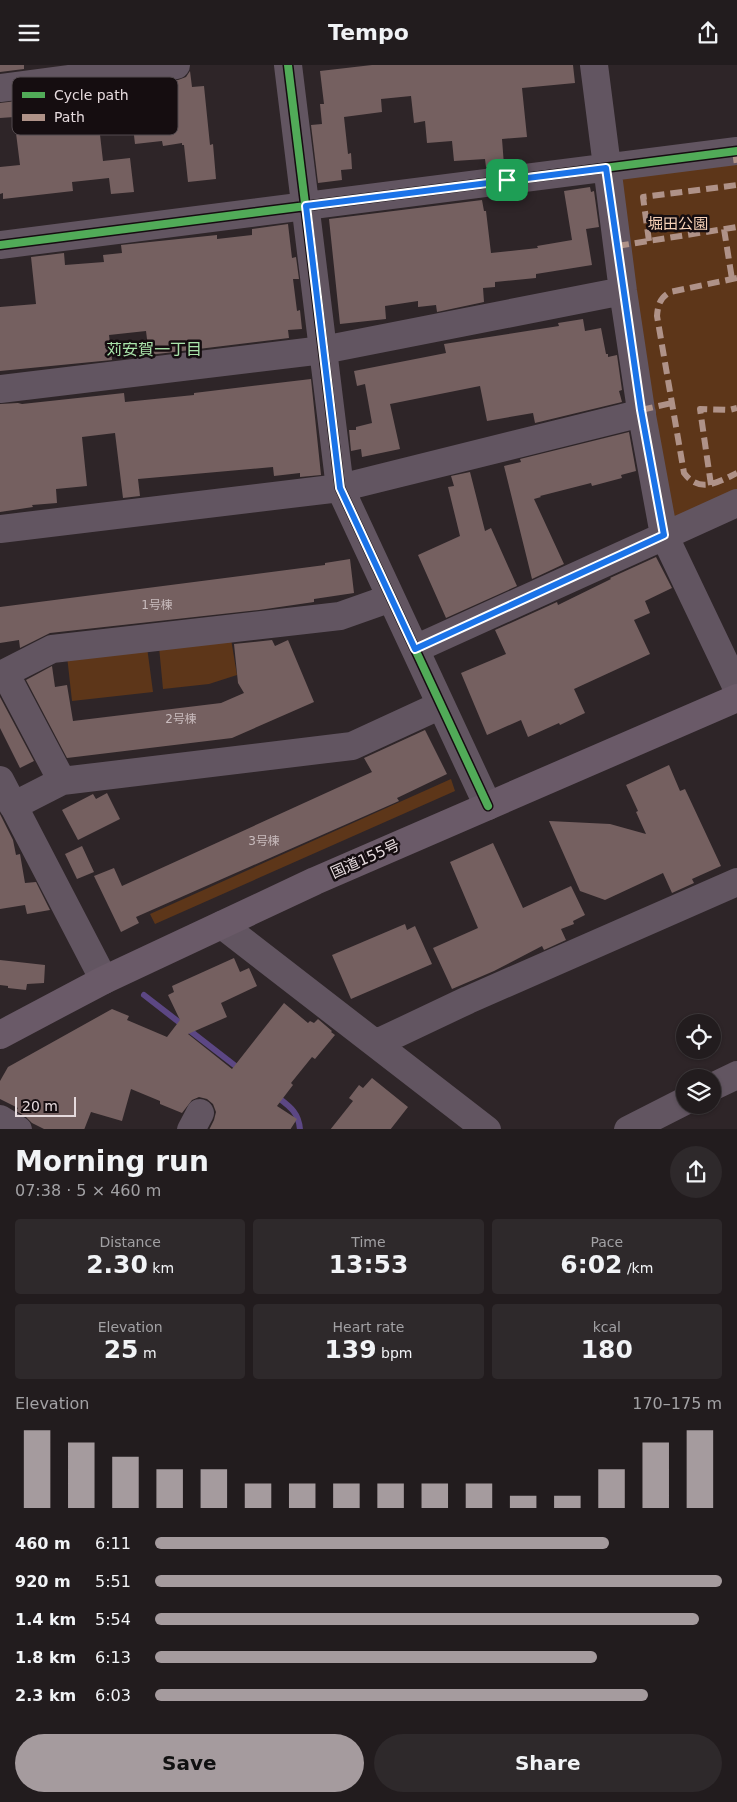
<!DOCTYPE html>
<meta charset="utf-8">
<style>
:root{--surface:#221c1e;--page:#2e292b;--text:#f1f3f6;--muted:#a2a1a4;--line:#3f3a3c;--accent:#a59b9e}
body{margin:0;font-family:"DejaVu Sans","Noto Sans JP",sans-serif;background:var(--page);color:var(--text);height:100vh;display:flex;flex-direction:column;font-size:19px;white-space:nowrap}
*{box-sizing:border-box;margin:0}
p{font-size:16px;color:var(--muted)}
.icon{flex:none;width:28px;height:28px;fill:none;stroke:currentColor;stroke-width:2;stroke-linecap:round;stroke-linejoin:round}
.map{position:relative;height:1064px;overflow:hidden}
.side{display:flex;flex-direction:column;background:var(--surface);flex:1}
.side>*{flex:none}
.controls{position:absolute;left:676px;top:949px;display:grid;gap:10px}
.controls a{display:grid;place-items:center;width:45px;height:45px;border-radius:50%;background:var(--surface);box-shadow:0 1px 4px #0004,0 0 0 1px var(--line);font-size:25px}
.scale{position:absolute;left:15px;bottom:12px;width:61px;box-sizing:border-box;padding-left:5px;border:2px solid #e5dadd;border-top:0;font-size:14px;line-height:18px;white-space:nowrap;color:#e5dadd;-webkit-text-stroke:4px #150d10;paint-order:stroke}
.pin{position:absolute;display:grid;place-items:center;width:42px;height:42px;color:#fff;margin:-21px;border-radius:10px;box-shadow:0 2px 8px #0006}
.round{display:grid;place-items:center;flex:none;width:52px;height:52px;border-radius:26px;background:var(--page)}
.head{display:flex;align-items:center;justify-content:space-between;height:85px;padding:0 15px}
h1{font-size:28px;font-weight:600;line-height:38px}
.figures{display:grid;grid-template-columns:repeat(3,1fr);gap:8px;height:85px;padding:5px 15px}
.figures div{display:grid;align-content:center;border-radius:5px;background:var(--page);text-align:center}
.figures b{font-size:25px;font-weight:600}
.figures small{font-size:14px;font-weight:400}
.figures p{font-size:14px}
.chart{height:140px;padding:10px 15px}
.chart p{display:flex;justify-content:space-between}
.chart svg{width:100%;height:90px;margin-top:5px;stroke:var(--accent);stroke-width:6}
.primary-button{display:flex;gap:10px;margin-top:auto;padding:10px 15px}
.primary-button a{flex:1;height:58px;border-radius:30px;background:var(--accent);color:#111;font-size:20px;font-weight:600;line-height:58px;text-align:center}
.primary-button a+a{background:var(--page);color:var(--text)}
ul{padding:0 15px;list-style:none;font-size:16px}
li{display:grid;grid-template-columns:80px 60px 1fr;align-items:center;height:38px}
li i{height:12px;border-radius:6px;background:var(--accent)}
header{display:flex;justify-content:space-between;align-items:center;height:65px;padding:0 15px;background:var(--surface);font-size:22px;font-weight:600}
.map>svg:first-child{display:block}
</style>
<header><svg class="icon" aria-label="menu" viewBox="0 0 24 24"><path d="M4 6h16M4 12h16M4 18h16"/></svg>Tempo<svg class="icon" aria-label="share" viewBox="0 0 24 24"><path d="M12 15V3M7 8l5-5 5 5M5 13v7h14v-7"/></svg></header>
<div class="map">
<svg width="737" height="1065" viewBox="0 0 737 1065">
<rect width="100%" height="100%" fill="#2e2528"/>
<path fill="#5d3619" d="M 737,90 L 737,434 L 667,467 L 609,105 Z
M 231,574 L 237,610 L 209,619 L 163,624 L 159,582 Z
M 147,582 L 153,627 L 72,636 L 67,591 Z
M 451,714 L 455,726 L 155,859 L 150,849 Z"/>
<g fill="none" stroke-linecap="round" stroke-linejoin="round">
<path stroke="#5c4784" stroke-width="6" d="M 144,930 L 242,1006
M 276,1031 C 289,1041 299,1047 300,1065"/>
</g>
<path fill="#756060" d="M 0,0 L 24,0 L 24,4 L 0,7 Z
M 372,0 L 573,0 L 575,18 L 522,23 L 527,72 L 502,74 L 504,100 L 486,102 L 485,94 L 454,96 L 452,76 L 427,78 L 425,56 L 414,58 L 411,31 L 381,34 L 382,47 L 344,52 L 348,89 L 351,88 L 352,104 L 341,105 L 342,115 L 318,118 L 311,60 L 322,59 L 320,39 L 324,39 L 320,6 Z
M 190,6 L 192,22 L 204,21 L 210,80 L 213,79 L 216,114 L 188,117 L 184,80 L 182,80 L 182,78 L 163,81 L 162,76 L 135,79 L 131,45 L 157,43 L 154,19 L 178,15 L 186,12 Z
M 124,23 L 127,58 L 99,61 L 103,96 L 130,93 L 134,127 L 111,129 L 109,113 L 72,117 L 73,126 L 3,134 L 3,128 L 0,129 L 0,102 L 20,100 L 14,52 L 0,53 L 0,38 Z
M 590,122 L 591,127 L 594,126 L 599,162 L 586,164 L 592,200 L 536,209 L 536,213 L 495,217 L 495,222 L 483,223 L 484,237 L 437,247 L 436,240 L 418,242 L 418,236 L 385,241 L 386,254 L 340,259 L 329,154 L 482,135 L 484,146 L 486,146 L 491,188 L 538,183 L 537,181 L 572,175 L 564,126 Z
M 288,159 L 292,193 L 296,192 L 299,214 L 293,214 L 297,246 L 300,245 L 302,264 L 288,265 L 289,273 L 149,290 L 146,266 L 109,270 L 112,295 L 0,306 L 0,242 L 36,239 L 31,192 L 64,188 L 65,200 L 104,197 L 103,190 L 122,188 L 121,180 L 217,170 L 217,174 L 252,170 L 252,164 Z
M 583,254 L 585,266 L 601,263 L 606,289 L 608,289 L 608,292 L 617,290 L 622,325 L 619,326 L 622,337 L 535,358 L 533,348 L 487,356 L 480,321 L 390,339 L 400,384 L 362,392 L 361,384 L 351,386 L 349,365 L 356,365 L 356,362 L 372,358 L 365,319 L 357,321 L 354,306 L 446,288 L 444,279 L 559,261 L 558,258 Z
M 311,314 L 321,410 L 300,412 L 300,408 L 274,411 L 273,402 L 138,414 L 140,431 L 123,433 L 115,368 L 82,372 L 87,421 L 56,424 L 57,438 L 32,440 L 33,442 L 0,447 L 0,339 L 18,338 L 22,339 L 124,328 L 125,337 L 194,330 L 194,328 Z
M 629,367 L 636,406 L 621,410 L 622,413 L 592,421 L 591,418 L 540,431 L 541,432 L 534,434 L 564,499 L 532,514 L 504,401 L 521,397 L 520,394 Z
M 470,407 L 485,466 L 491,463 L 517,521 L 446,553 L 418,490 L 460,471 L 448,422 L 454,421 L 451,411 Z
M 656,492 L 672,523 L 645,536 L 650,548 L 634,555 L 650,589 L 574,624 L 585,648 L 560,660 L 559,658 L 528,672 L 521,655 L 487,670 L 461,608 L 506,589 L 495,565 L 557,537 L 558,540 L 611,514 L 610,513 Z
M 350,494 L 354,528 L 314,534 L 314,537 L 259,545 L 50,568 L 20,583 L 19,575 L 0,578 L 0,542 L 325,500 L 325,498 Z
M 272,575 L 275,581 L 288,575 L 314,637 L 232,673 L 67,693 L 26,615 L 52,601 L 55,622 L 67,620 L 73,656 L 221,638 L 244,628 L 238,618 L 234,579 Z
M 0,632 L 34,696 L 20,703 L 0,663 Z
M 425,665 L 447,709 L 397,733 L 399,736 L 136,852 L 139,858 L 121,867 L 94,811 L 114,803 L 122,821 L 372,707 L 364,693 Z
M 669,700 L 680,726 L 685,724 L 721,801 L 692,814 L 694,818 L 672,828 L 663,808 L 605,835 L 580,826 L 549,756 L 610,759 L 646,769 L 636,747 L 638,746 L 626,720 Z
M 107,728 L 120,754 L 78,775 L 62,745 L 93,729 L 96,734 Z
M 0,749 L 13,775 L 16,790 L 20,789 L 25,818 L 36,817 L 50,845 L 27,849 L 25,840 L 0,844 Z
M 493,778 L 523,843 L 571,821 L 585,850 L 573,856 L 574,859 L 561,864 L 566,875 L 544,885 L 542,881 L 494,906 L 452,924 L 433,883 L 478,863 L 450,797 Z
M 82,781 L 94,807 L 77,814 L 65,789 Z
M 405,859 L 407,865 L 415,861 L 432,899 L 351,934 L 332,890 Z
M 234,893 L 240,907 L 249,903 L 257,921 L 221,938 L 227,952 L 188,969 L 232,1004 L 284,938 L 308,958 L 310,956 L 314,958 L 318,954 L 332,966 L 331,967 L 335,970 L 315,994 L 312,992 L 291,1018 L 293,1020 L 277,1041 L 297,1054 L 290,1065 L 209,1065 L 214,1055 L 216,1047 L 213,1039 L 207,1034 L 199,1032 L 192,1035 L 182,1048 L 160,1039 L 160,1036 L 131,1024 L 122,1056 L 91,1047 L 84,1065 L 46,1065 L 32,1058 L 26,1052 L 16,1046 L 18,1043 L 0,1034 L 0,1016 L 8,1002 L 112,944 L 129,951 L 127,955 L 167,972 L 180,955 L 168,930 L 174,927 L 172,921 Z
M 0,895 L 45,900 L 44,918 L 27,919 L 26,925 L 8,923 L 8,921 L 0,920 Z
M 372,1013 L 408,1042 L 390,1065 L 330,1065 L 353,1036 L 349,1033 L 359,1020 L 363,1023 Z"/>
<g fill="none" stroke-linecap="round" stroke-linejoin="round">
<path stroke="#625561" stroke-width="28" d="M 288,0 L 340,423 L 488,741
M 594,0 L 623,226 L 641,345 L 664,470 L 737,623
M 0,23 L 176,0
M 0,180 L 737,86
M 0,324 L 323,285 L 623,226
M 0,464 L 340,423 L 642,348
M 415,584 L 737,438
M 0,715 L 104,915
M 62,716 L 5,608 L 52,584 L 340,551 L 391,533
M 13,741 L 62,716 L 352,681 L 441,640
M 222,860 L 487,1065
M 377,978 L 468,935 L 737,817
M 712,1022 L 737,1010
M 0,1054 L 18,1065
M 191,1065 L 200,1048
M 628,1065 L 685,1036"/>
<path stroke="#6a5a68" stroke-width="28" d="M 0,970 L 104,915 L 315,816 L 737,633"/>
<path stroke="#af9288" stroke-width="6" stroke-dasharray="12 6" stroke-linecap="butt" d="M 735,86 L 737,100
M 724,164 L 732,214
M 649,176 L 643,132 L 737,120
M 617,181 L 737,162
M 737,213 L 670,227 C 660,233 658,239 657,251 L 684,408 C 700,429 718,417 737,408
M 641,345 L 672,338
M 711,420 L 700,344 L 729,345 L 737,343"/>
<g stroke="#150d10" stroke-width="11">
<path id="cycleway" d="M 288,0 L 340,423 L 488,741
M 0,180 L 737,86"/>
</g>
<use href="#cycleway" stroke="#51ab58" stroke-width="8"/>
</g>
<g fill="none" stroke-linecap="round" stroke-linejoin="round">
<g stroke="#fff" stroke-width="10">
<path id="route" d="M 606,103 L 641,345 L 664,470 L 415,584 L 340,423 L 306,141 Z"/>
</g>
<use href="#route" stroke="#1a73e8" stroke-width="6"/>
</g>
<g text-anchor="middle" stroke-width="5" stroke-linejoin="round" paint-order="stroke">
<g font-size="12" fill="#c9bcbe">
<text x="157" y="544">1号棟</text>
<text x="181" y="658">2号棟</text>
<text x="264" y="780">3号棟</text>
</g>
<g font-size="15" fill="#f7d2b8" stroke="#150d10">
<text x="678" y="164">堀田公園</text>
</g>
<g font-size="15" fill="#e5dadd" stroke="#150d10">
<text transform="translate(365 794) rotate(-24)" y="5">国道155号</text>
</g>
<g font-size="16" fill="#a9e4aa" stroke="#150d10">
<text x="154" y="290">苅安賀一丁目</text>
</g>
</g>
<rect x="12" y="12" width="166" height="58" rx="8" fill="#150d10" stroke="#534a4e" stroke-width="1"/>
<rect x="22" y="27" width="23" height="6" fill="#51ab58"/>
<rect x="22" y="49" width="23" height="7" fill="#af9288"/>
<g font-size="14" fill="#e5dadd">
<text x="54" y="35">Cycle path</text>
<text x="54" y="57">Path</text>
</g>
</svg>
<div class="controls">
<a><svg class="icon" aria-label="locate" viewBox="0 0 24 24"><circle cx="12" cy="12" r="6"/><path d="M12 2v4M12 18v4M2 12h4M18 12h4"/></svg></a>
<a><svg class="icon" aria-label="layers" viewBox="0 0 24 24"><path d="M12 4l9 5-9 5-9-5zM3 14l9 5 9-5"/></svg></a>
</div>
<div class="scale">20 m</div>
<div class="pin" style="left:507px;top:115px;background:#1e9e55"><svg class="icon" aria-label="arrive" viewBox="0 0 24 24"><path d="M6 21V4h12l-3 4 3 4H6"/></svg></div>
</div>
<section class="side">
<div class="head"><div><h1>Morning run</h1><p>07:38 · 5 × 460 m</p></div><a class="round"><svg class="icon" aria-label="share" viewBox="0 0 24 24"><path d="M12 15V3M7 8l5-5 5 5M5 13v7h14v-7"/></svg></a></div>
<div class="figures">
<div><p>Distance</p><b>2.30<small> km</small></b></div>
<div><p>Time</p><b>13:53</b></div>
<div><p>Pace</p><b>6:02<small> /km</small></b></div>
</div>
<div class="figures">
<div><p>Elevation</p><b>25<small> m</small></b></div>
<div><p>Heart rate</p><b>139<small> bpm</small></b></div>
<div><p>kcal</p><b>180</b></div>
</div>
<div class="chart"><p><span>Elevation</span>170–175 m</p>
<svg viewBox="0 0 160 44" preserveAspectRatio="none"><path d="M5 44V6M15 44V12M25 44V19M35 44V25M45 44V25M55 44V32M65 44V32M75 44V32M85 44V32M95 44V32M105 44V32M115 44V38M125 44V38M135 44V25M145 44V12M155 44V6"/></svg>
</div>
<ul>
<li><b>460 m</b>6:11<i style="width:80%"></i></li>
<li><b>920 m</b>5:51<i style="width:100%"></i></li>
<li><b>1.4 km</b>5:54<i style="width:96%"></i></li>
<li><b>1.8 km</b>6:13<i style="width:78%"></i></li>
<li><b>2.3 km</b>6:03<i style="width:87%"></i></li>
</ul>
<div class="primary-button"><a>Save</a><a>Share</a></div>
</section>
